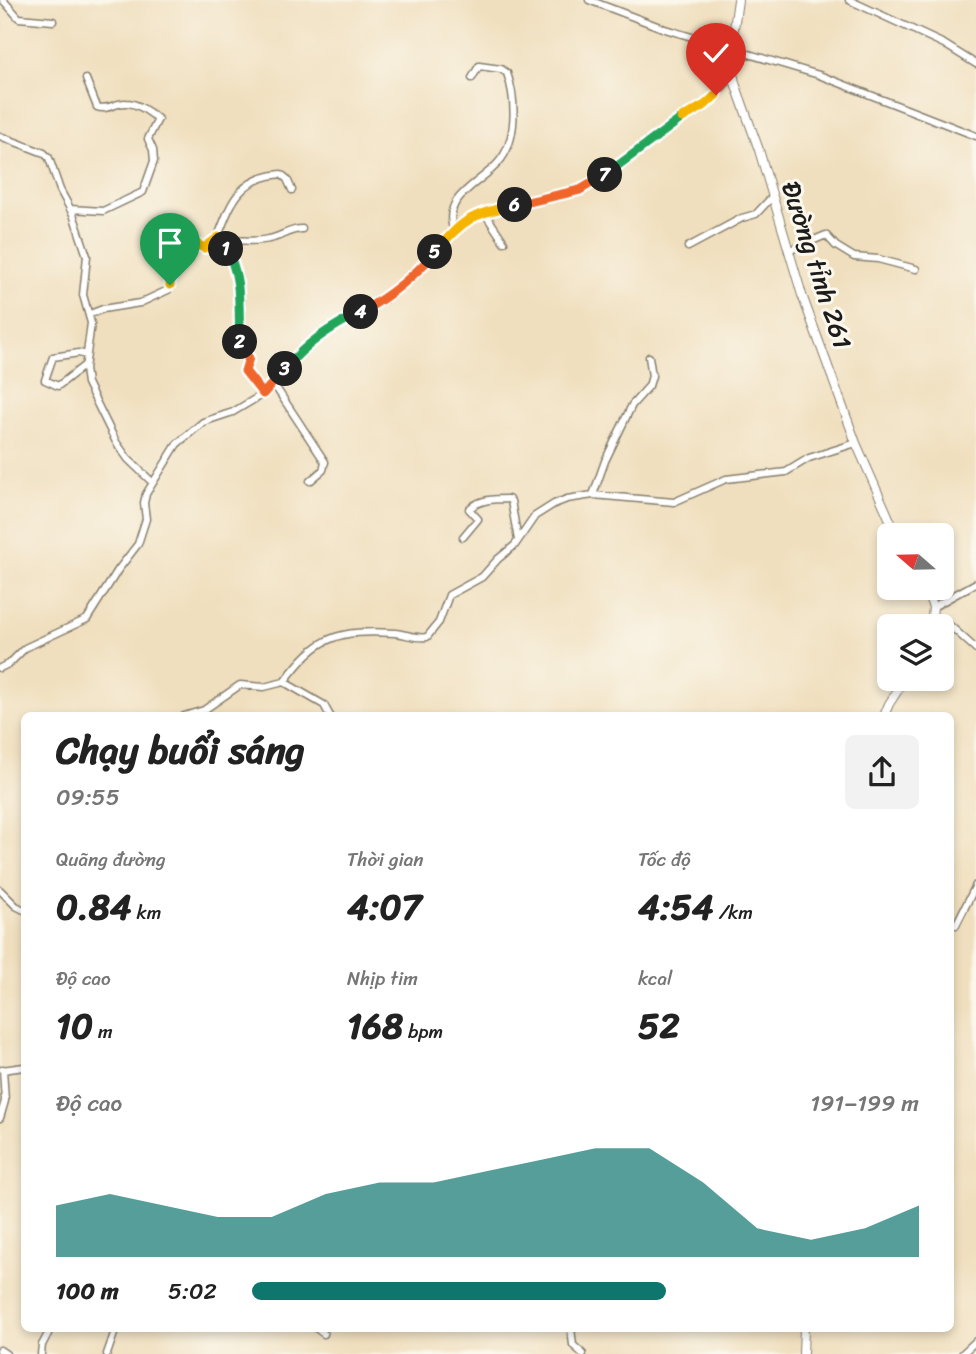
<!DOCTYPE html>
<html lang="vi">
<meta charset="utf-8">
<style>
:root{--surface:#fff;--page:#f2f2f2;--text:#222;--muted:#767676;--accent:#0f766e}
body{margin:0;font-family:Sriracha,sans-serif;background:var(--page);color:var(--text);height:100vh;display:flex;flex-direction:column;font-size:26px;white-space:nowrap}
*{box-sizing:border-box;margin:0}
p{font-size:23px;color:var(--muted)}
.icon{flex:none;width:38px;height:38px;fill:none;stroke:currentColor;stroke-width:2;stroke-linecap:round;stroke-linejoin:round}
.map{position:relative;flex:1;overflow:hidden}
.details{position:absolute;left:21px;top:712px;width:933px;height:620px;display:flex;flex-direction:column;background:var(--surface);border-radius:10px;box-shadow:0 4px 10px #0003}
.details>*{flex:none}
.needle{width:46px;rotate:290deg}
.fabs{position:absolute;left:877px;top:523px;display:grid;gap:14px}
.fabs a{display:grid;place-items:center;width:77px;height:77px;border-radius:10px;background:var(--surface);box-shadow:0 4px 10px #0003;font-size:35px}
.pin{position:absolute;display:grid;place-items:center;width:60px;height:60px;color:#fff;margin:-72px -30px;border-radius:50% 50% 50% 0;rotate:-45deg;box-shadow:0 0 7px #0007}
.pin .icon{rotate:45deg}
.km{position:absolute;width:35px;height:35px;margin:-18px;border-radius:50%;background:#222;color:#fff;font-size:19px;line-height:35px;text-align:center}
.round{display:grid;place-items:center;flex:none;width:74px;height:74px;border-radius:10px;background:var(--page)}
.overview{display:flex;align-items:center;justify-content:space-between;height:119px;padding:0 35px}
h1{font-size:38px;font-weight:700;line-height:52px}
.metrics{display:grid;grid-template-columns:repeat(3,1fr);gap:10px;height:119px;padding:7px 35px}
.metrics div{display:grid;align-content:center}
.metrics b{font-size:35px;font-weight:700}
.metrics small{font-size:19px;font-weight:400}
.metrics p{font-size:19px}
.chart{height:196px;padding:14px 35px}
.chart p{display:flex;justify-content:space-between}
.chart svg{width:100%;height:126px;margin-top:7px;fill:var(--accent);opacity:.7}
ul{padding:0 35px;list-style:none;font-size:23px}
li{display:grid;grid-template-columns:112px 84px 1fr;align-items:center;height:52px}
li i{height:18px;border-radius:9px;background:var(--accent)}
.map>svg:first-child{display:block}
</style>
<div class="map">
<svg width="976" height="1354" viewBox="0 0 976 1354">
<rect width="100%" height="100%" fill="#fbf7ec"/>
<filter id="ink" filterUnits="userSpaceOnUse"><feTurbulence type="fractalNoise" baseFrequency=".0143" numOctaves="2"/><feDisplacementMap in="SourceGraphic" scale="14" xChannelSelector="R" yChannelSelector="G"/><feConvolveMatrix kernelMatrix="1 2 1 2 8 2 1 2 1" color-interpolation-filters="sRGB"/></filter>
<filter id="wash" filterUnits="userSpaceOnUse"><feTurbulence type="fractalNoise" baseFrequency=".00686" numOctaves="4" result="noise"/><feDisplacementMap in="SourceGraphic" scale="28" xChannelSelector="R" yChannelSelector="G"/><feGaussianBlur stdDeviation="1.57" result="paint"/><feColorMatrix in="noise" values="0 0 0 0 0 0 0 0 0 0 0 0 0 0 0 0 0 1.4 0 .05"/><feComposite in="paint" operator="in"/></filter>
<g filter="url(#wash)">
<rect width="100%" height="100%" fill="#f0dfbe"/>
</g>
<g filter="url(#ink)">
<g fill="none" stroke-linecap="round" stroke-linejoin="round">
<g stroke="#867e6d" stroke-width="9">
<path id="minor" d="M 3,0 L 19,18 L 53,21
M 589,0 L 665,29 L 819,75 L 976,136
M 849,0 L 944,44 L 976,64
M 0,136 L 44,153 L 49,158 L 60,190 L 73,214 L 87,256 L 83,295 L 91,323 L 85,369 L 87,383 L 116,442 L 128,459 L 152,482
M 70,209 L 103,211 L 143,192 L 154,161 L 153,150 L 148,139 L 158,119 C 150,113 138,103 126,103 C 116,102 108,111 97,107 L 86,79
M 484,212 L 504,242
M 454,231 C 440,197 481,183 498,163 C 518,141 516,99 507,73 L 501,69 L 479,66 L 472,78
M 223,243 C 240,238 253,243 269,239 C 281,237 289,229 302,229
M 688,247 L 742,218 L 756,214 L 772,197
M 788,251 L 826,235 L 836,246 L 854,257 L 878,259 L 916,269
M 90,314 L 103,309 L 140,303 L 168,290 L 171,271 L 191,243 L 195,243 L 204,248 L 219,237
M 85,365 L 58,386 L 45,380 L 53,357 L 79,353 L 86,355
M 273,383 L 325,462 L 323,470 L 310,481
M 263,394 L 245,371 L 249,358 L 240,344 L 238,316 L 241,303 L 236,273 L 232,258 L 219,234 C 232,200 240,178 281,174 L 287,179 L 292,190
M 593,495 L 605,461 L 632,405 L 649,386 L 652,376 L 649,357
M 463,537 L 478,519 L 469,509 C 480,499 494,499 508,499 L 511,501 L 518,540
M 933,607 L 976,583
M 932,616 L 946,622 L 976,649
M 0,668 L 10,663 L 25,648 L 87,619 L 118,570 L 138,544 L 146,519 L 144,503 L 146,494 L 177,444 L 203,422 L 233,412 L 263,394 L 295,356 L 327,330 L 384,300 L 414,276 L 458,226 L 467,220 L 487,212 L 585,188 L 679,120 L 710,101 L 733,75
M 284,682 L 324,705 L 330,716
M 184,716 L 204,710 L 240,685 L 264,687 L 284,682 C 319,635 337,630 395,633 C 406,634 417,639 427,637 L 439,622 L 449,595 L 482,577 L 498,559 L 515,545 L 535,516 L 554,504 L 567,499 L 593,495 L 674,502 L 726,479 L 786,472 L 809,458 L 856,443
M 0,890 L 16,906 L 24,910
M 956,925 L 976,885
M 2,1070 L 24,1067
M 0,1118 L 5,1101 L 3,1069
M 316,1328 L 324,1334
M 571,1328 L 573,1345 L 583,1354
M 0,1350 L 6,1354
M 41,1354 L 42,1345 L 51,1328
M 107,1354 L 116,1328
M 962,1354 L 976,1341"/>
</g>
<g stroke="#867e6d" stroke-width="10">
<path id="secondary" d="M 738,0 L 730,57 L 735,83 L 759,150 L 802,295 L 856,443 L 897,536
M 925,588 L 933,607 L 931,626
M 884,716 L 889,704 L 905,679
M 803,1354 L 804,1328"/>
</g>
<use href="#minor" stroke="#fff" stroke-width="6"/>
<use href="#secondary" stroke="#fff" stroke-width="8"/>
</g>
</g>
<g fill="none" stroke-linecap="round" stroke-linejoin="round" filter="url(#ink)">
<g stroke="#fff" stroke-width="14">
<path id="split-1" d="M 170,285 L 171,271 L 191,243 L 195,243 L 204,248 L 219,237 L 226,249"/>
</g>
<g stroke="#fff" stroke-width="14">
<path id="split-2" d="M 226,249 C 243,278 238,309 240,342"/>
</g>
<g stroke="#fff" stroke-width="14">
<path id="split-3" d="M 240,342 L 241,348 L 249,358 L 245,371 L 263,394 L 285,369"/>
</g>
<g stroke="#fff" stroke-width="14">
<path id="split-4" d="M 285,369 C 306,343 331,327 361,312"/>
</g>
<g stroke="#fff" stroke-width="14">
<path id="split-5" d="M 361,312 C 390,296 413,278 435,252"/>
</g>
<g stroke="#fff" stroke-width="14">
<path id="split-6" d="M 435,252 C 465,218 470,215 515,205"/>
</g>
<g stroke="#fff" stroke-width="14">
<path id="split-7" d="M 515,205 L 580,190 L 605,175"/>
</g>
<g stroke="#fff" stroke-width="14">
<path id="split-8" d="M 605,175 L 682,118"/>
</g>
<g stroke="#fff" stroke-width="14">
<path id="split-9" d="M 682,118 L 705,105 L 716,95"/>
</g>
<use href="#split-1" stroke="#f5b400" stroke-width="9"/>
<use href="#split-2" stroke="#22a559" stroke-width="9"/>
<use href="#split-3" stroke="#f0652b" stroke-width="9"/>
<use href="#split-4" stroke="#22a559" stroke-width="9"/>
<use href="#split-5" stroke="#f0652b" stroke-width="9"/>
<use href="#split-6" stroke="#f5b400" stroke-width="9"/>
<use href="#split-7" stroke="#f0652b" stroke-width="9"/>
<use href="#split-8" stroke="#22a559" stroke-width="9"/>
<use href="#split-9" stroke="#f5b400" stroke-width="9"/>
</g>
<g text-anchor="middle" stroke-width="6" stroke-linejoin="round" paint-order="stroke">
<g font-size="26" fill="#1c1c1c" stroke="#fbf7ec">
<text transform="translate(817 265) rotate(72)" y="9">Đường tỉnh 261</text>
</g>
</g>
</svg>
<div class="fabs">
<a><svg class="needle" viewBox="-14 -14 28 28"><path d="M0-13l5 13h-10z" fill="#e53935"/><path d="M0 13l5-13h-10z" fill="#767676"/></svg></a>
<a><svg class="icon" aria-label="layers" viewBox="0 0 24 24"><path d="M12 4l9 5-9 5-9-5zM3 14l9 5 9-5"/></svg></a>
</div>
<div class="pin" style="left:170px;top:285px;background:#1e9e55"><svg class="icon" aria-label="arrive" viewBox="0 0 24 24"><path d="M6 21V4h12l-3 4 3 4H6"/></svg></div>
<div class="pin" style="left:716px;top:95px;background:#d93025"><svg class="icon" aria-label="check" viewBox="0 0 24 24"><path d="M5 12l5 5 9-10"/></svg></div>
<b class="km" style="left:226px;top:249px">1</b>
<b class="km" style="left:240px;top:342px">2</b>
<b class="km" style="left:285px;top:369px">3</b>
<b class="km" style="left:361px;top:312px">4</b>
<b class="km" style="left:435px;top:252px">5</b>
<b class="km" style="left:515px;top:205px">6</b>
<b class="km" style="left:605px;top:175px">7</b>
<section class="details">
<div class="overview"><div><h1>Chạy buổi sáng</h1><p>09:55</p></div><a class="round"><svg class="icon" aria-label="share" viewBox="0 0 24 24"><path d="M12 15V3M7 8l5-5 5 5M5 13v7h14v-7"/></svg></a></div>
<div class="metrics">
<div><p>Quãng đường</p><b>0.84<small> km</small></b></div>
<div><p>Thời gian</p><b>4:07</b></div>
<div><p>Tốc độ</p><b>4:54<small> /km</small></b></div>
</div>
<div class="metrics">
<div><p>Độ cao</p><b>10<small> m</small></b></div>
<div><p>Nhịp tim</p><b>168<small> bpm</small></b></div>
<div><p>kcal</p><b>52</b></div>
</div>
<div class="chart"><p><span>Độ cao</span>191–199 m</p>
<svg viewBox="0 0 160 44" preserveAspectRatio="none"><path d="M0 44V26L10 22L20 26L30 30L40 30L50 22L60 18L70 18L80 14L90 10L100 6L110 6L120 18L130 34L140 38L150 34L160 26V44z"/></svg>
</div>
<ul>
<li><b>100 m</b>5:02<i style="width:62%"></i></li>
</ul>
</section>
</div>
